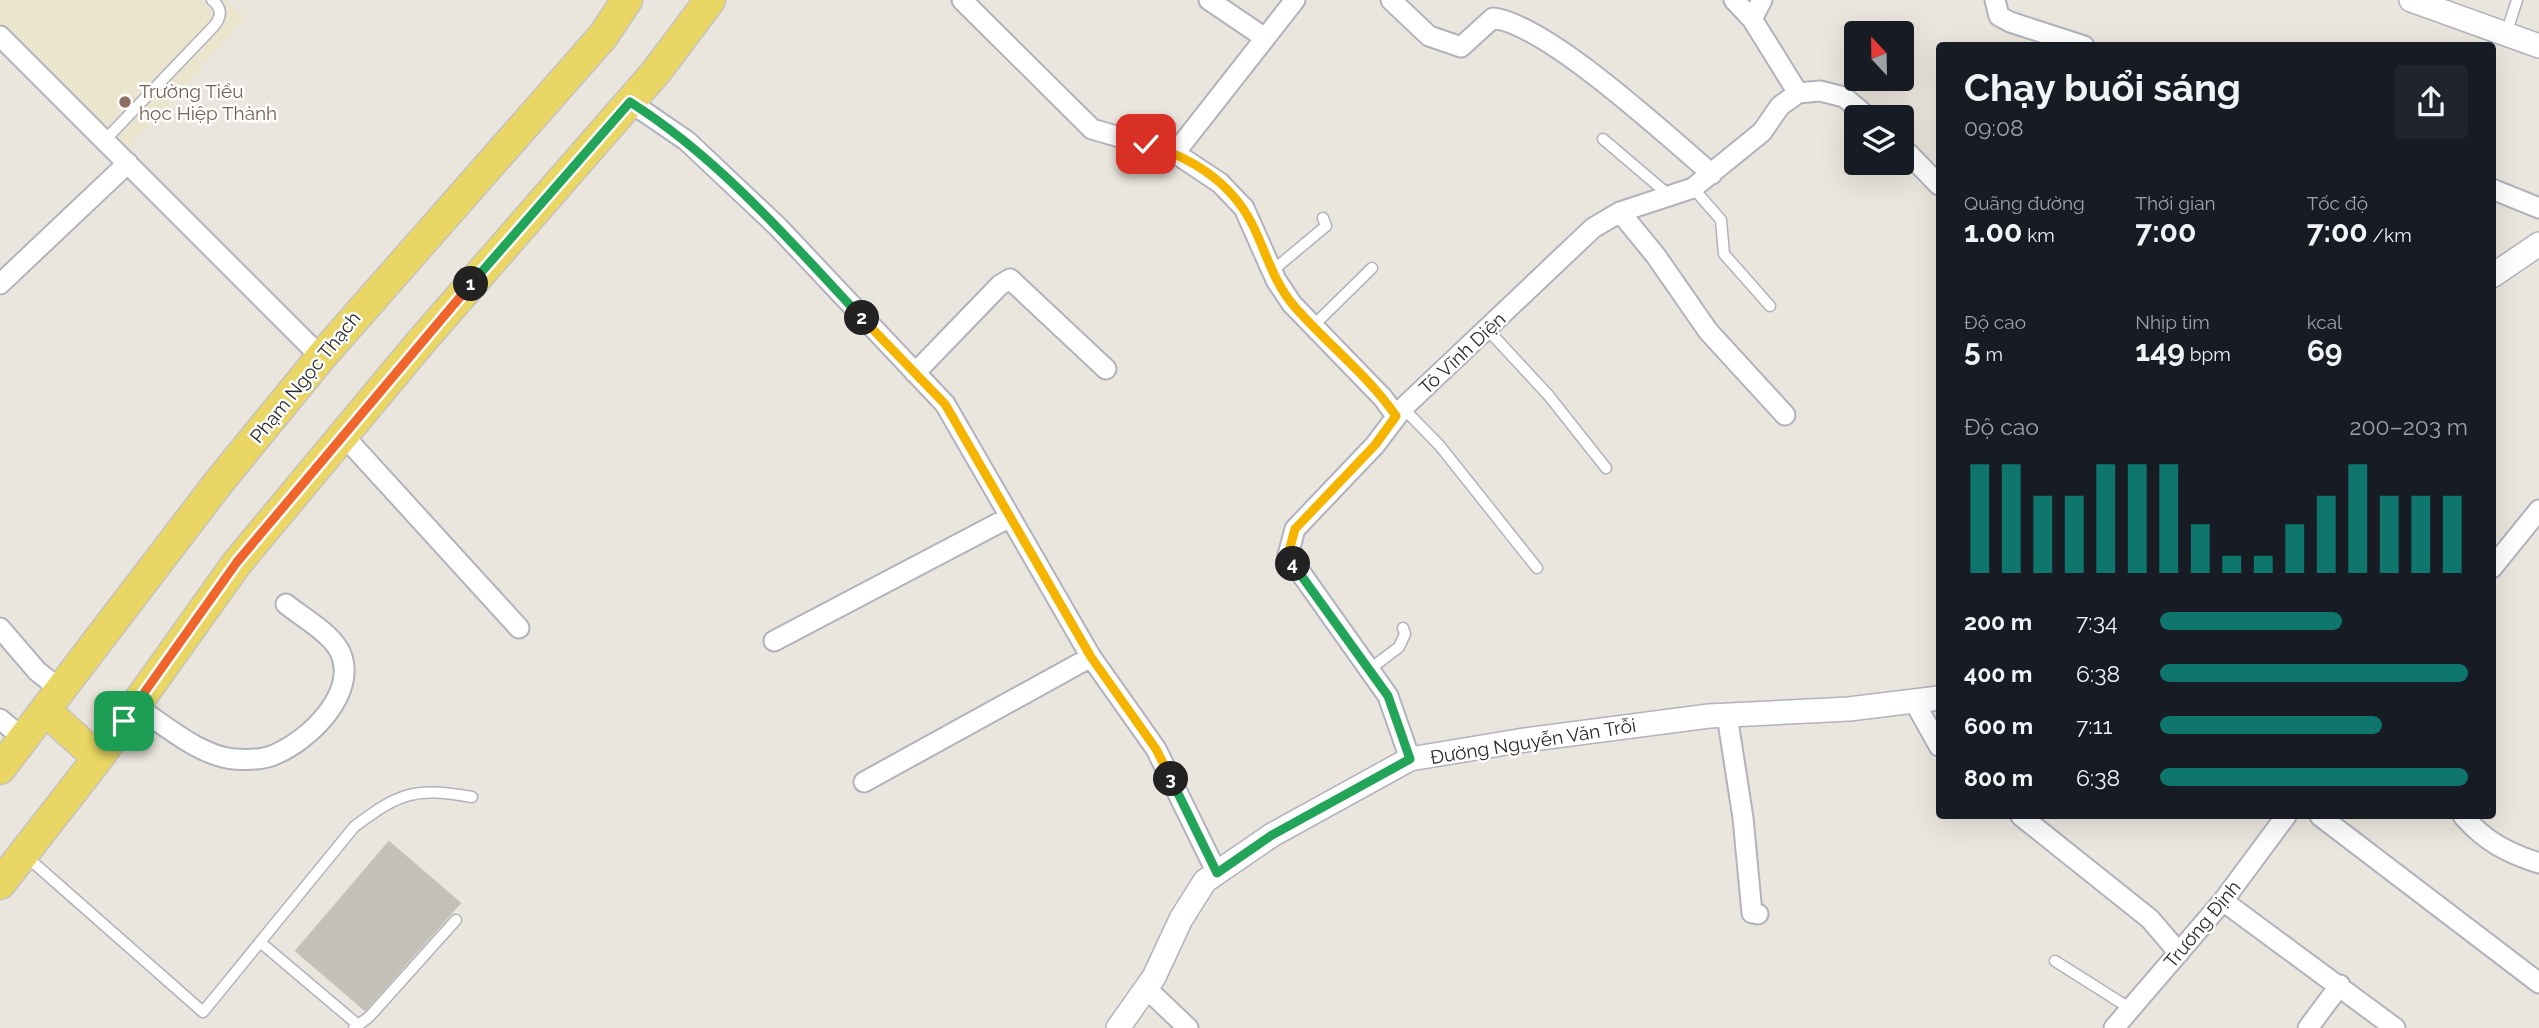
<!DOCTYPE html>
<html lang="vi">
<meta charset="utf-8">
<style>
:root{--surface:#171b24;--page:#20242c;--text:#f1f3f6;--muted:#9ea1a6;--accent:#0f766e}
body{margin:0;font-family:Raleway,sans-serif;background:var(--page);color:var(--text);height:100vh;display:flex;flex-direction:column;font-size:26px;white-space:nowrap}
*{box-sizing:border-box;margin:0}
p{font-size:23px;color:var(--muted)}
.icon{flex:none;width:38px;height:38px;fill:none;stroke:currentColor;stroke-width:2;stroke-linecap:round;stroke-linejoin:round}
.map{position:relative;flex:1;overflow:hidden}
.details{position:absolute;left:1936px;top:42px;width:560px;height:777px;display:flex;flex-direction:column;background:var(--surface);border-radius:7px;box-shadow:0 7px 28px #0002}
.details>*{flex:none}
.needle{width:46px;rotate:338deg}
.buttons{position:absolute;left:1844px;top:21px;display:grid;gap:14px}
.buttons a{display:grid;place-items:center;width:70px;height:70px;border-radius:7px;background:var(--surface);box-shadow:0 7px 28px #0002;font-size:35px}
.pin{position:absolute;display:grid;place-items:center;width:60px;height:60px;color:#fff;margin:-30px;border-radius:14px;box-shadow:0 4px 10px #0006}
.km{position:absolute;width:35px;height:35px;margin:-18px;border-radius:50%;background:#222;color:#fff;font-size:19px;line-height:35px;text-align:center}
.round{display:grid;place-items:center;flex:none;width:74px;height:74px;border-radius:7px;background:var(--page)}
.overview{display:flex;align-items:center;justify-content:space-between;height:119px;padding:0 28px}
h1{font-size:38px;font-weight:700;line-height:52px}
.stats{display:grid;grid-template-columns:repeat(3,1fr);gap:10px;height:119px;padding:7px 28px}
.stats div{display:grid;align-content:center}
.stats b{font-size:30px;font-weight:700}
.stats small{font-size:19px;font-weight:400}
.stats p{font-size:19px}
.chart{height:196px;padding:14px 28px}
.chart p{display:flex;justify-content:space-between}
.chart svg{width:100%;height:126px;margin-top:7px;stroke:var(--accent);stroke-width:6}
ul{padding:0 28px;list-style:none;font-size:23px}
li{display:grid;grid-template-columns:112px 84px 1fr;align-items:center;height:52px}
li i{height:18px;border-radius:9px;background:var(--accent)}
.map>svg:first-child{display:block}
</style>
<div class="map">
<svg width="2539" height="1028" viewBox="0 0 2539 1028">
<rect width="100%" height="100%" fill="#ebe6dd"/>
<path fill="#ece5cd" d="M 0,0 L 225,0 L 246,18 L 128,149 L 0,24 Z"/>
<path fill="#c4c0b8" stroke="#c7c2b7" stroke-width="2" d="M 389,842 L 460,903 L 365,1010 L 296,951 Z"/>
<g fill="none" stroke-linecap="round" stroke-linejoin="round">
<g stroke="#b0b2bd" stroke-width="13">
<path id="service" d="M 2506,34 L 2517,0
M 1603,139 L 1670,196
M 105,140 L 214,26 C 222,16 222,8 212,0
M 1693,188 L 1721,220 L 1724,254 L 1770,306
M 1272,271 L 1326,226 L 1323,218
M 1313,326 L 1372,268
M 1488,330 L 1549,396 L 1606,468
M 1403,408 L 1440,446 L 1537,568
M 1370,669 L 1399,647 L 1405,634 L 1403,628
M 27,857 L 203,1012 L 354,827 C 400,792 415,787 472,797
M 260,942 L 357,1024
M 2055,961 L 2131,1009
M 354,1028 L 369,1017 L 456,920"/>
</g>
<g stroke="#b0b2bd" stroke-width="23">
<path id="minor" d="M 962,0 L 1092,129 L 1175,153 L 1220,183 L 1244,208 L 1276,280 L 1292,304 L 1383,398 L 1396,416
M 1209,0 L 1265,38
M 1391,0 L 1429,36 L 1461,47 L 1493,18 C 1548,25 1666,135 1712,174
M 1734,0 L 1752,19
M 1762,0 L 1752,19 L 1798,93
M 1995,0 L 1999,16 L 2010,22 L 2084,46
M 0,36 L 321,357
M 630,102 L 687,141 L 778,227 L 945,404 L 1091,657 L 1156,749 L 1217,873
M 1902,147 L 1939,185
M 1175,153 L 1295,0
M 2492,189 L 2539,208
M 1620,212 L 1656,256 L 1708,331 L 1785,415
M 0,284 L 128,163
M 915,373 L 1000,285 L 1010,279 L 1106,369
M 343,435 L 519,628
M 2492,568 L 2539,510
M 0,628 L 37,671 L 62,691
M 774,641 L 1010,517
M 1915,703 L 1939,746
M 135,706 C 164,724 199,756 234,759 C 247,760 264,760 276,754 C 309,740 357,694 341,654 C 333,634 303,618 286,604
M 1727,715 L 1743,818 L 1752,913 L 1758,914
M 0,719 L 24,739
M 1410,759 L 1388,696 L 1288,555 L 1295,529 L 1375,445 L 1403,408 L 1593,228 L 1620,212 L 1693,188 L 1762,132 L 1780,106 L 1798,93 L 1820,91 L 1844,97 L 1868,117
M 864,782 L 1091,657
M 2021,816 L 2150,919 L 2179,953
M 2320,816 L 2539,983
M 2463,816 C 2485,841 2507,853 2539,863
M 2223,901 L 2395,1028
M 1146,988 L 1188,1028
M 2114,1028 L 2223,901 L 2286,816
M 2308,1028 L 2340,985"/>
</g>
<g stroke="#b0b2bd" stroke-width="26">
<path id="tertiary" d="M 2411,0 L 2539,46
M 2492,276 L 2539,244
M 1118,1028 L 1154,977 L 1181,919 L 1205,881 L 1272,835 L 1410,759 L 1518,741 L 1709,716 L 1849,709 L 1939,698"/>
</g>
<g stroke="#c3c3c3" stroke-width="33">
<path id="primary" d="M 46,711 L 98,758
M 0,769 L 219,482 L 321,357 L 603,36 L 627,0
M 0,884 L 98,758 L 237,563 L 420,343 L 656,72 L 710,0"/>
</g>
<use href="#service" stroke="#fff" stroke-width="10"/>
<use href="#minor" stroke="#fff" stroke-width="19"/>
<use href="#tertiary" stroke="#fff" stroke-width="23"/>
<use href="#primary" stroke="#e9d664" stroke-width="30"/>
</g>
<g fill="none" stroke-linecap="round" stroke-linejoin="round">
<g stroke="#fff" stroke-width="14">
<path id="split-1" d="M 124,721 L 237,562 L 471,284"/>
</g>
<g stroke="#fff" stroke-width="14">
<path id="split-2" d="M 471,284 L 630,102 C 719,158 790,241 862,318"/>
</g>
<g stroke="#fff" stroke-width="14">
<path id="split-3" d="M 862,318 L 945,404 L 1091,657 L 1156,749 L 1171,779"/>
</g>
<g stroke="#fff" stroke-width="14">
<path id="split-4" d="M 1171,779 L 1217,873 L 1272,835 L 1410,759 L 1388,696 L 1293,564"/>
</g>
<g stroke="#fff" stroke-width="14">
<path id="split-5" d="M 1146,144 C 1194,158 1234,184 1255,230 C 1267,256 1275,284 1294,306 C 1327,344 1367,374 1396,416 L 1375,445 L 1295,529 L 1288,555 L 1293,564"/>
</g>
<use href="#split-1" stroke="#f0652b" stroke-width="9"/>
<use href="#split-2" stroke="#22a559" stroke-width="9"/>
<use href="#split-3" stroke="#f5b400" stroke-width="9"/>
<use href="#split-4" stroke="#22a559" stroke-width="9"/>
<use href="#split-5" stroke="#f5b400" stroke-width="9"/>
</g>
<circle fill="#8d6e63" stroke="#fff" stroke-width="2.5" cx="125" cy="102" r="7"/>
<g text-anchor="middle" stroke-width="5" stroke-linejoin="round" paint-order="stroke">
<g font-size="19" fill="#785e54" stroke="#fff" text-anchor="start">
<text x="139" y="98">Trường Tiểu<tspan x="139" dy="22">học Hiệp Thành</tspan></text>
</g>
<g font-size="19" fill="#2a2a2a" stroke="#fff">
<text transform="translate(1462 353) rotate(-43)" y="7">Tô Vĩnh Diện</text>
<text transform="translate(305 377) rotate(-51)" y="7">Phạm Ngọc Thạch</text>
<text transform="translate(1533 741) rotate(-9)" y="7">Đường Nguyễn Văn Trỗi</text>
<text transform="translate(2202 924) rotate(-50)" y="7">Trương Định</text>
</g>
</g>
</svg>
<div class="buttons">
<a><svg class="needle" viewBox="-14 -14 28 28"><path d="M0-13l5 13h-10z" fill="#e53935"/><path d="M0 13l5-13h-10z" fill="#9ea1a6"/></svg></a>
<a><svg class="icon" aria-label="layers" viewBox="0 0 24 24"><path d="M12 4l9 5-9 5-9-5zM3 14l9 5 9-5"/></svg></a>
</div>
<div class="pin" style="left:124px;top:721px;background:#1e9e55"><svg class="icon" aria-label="arrive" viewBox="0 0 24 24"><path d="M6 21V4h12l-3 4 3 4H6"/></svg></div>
<div class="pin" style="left:1146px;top:144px;background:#d93025"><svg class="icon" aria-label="check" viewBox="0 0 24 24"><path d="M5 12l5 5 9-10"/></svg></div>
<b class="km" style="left:471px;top:284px">1</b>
<b class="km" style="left:862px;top:318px">2</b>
<b class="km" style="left:1171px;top:779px">3</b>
<b class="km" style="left:1293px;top:564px">4</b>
<section class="details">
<div class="overview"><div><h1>Chạy buổi sáng</h1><p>09:08</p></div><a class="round"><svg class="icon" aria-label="share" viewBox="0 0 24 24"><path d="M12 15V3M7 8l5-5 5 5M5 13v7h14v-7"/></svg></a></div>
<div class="stats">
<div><p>Quãng đường</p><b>1.00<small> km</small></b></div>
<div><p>Thời gian</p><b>7:00</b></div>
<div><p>Tốc độ</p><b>7:00<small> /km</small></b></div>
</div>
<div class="stats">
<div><p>Độ cao</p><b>5<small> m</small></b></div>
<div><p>Nhịp tim</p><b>149<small> bpm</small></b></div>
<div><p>kcal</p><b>69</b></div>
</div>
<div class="chart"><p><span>Độ cao</span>200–203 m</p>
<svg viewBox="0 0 160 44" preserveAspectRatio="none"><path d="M5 44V6M15 44V6M25 44V17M35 44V17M45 44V6M55 44V6M65 44V6M75 44V27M85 44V38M95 44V38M105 44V27M115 44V17M125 44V6M135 44V17M145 44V17M155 44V17"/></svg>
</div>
<ul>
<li><b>200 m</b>7:34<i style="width:59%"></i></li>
<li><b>400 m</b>6:38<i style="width:100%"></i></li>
<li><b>600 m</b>7:11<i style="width:72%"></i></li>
<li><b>800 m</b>6:38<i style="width:100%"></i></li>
</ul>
</section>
</div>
